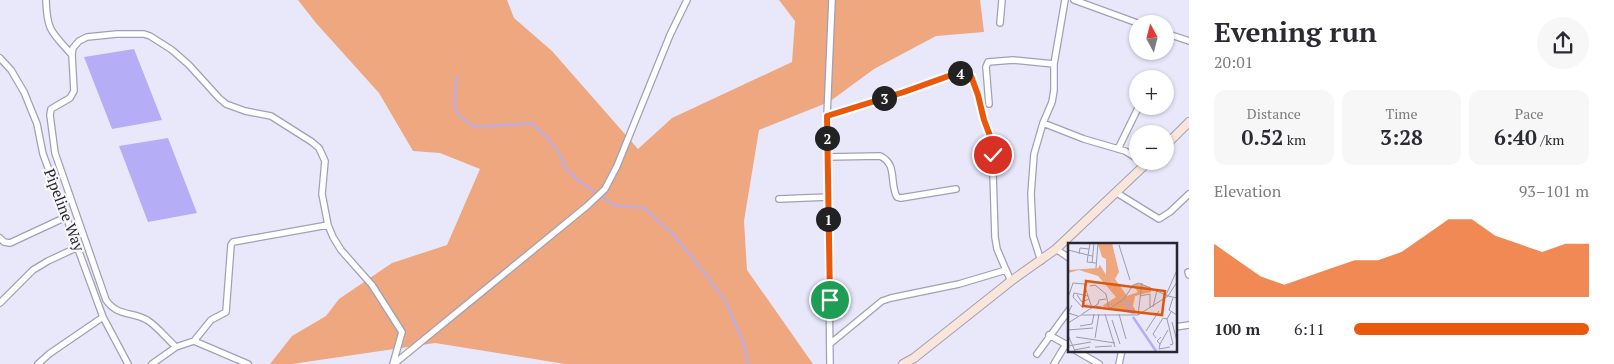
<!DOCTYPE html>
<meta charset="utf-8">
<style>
:root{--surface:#fff;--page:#f7f7f7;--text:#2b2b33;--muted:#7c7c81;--accent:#ea580c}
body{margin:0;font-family:"PT Serif",serif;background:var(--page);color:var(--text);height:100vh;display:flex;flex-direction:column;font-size:19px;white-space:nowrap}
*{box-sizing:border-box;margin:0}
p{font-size:16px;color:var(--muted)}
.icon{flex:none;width:28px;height:28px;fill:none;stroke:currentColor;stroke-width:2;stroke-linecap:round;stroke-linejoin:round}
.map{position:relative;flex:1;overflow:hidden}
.drawer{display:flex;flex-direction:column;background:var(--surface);width:425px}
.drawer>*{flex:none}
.needle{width:32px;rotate:353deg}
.fabs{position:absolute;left:1129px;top:15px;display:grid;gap:10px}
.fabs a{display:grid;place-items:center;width:45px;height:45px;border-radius:50%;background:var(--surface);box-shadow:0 1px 4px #0004;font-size:25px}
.pin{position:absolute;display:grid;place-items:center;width:42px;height:42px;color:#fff;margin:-21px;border:2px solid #fff;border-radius:50%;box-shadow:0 1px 5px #0007}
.km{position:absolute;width:25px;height:25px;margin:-12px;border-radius:50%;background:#222;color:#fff;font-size:14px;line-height:25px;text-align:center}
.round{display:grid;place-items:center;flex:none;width:52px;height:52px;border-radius:26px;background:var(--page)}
.headline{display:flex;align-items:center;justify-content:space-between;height:85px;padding:0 25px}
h1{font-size:28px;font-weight:600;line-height:38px}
.stats{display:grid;grid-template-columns:repeat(3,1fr);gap:8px;height:85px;padding:5px 25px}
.stats div{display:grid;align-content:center;border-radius:12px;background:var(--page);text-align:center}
.stats b{font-size:21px;font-weight:600}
.stats small{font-size:14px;font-weight:400}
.stats p{font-size:14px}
.chart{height:140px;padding:10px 25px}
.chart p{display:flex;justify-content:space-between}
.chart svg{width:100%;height:90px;margin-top:5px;fill:var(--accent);opacity:.7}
ul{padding:0 25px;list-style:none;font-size:16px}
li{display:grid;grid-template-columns:80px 60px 1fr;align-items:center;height:38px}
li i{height:12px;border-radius:6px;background:var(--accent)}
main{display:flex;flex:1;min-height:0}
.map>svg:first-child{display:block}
</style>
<main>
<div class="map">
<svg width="1189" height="364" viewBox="0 0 1189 364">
<rect width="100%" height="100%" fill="#e9e8fb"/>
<path fill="#eea77e" d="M 298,0 L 507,0 L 514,18 L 552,51 L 638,149 L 672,118 L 792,62 L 795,21 L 779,0 L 980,0 L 984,32 L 936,36 L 874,69 L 829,102 L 759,130 L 744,221 L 747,270 L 813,364 L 565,364 L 435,343 L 292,364 L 270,364 L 292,336 L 326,316 L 339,299 L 392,263 L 447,245 L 480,169 L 440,153 L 413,151 L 379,93 L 316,23 Z"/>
<path fill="#b5adf6" d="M 134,49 L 162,120 L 112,129 L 84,57 Z
M 168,138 L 197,213 L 148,222 L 119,146 Z"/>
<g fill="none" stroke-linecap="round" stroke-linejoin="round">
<path stroke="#b5adf6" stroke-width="2" d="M 457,77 L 454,103 L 459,116 L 475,127 L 531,123 L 547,137 L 559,153 L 566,169 L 580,182 L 614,205 L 644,208 L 672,233 L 700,267 L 726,302 L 744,344 L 748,364"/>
<g stroke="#a19fb6" stroke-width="8">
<path id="street" d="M 46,0 C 47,32 52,32 72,55
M 1074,0 L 1140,24
M 1000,23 L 1002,0
M 1165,33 L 1189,41
M 0,58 L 11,70 L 24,92 L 37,124 L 43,154 L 103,317 L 128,364
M 989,104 L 986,67 L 988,62 L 1013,60 L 1054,64
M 827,116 L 904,92 L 957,73 L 967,74 L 971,76 L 978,95 L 984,120 L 992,141 L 995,237 L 997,249 L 1006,270
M 1043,123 L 1084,139 L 1125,151 L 1138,159
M 1118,149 L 1139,106
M 827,157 L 880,156 C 898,164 889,183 897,197 L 901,198 L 956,189
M 1117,193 L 1159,219 L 1170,212 L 1189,194
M 779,199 L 828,197
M 0,238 L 4,242 L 10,243 L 66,217
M 1056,249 L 1069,258
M 1041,261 L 1033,236 L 1031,194 L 1034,154 L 1043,123 L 1052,102 L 1054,90 L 1054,64 L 1065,0
M 1188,272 L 1189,275
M 0,303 L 33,270 L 48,261 L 78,247
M 1175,327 L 1189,325
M 1049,335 L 1069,346
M 194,341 L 248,364
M 831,343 L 882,301 L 891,298 L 959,284 L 1006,270 L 1011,281
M 176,347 C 167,339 157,326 147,320 C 131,311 118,317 106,300 L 55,153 L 50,115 L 51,109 L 70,98 L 74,91 L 72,55 L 73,48 L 79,41 L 87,37 L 117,34 L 144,34 L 150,36 L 172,50 L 189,65 L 219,98 L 226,104 L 245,111 L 271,116 L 312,142 L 319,148 L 325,161 L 322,194 L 328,225 L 333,237 L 341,250 L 372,285 L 402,332 L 393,364
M 1075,350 L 1099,364
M 1037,354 L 1069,310
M 38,364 L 49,354 L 103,317
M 152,364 L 176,347 L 194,341 L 211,320 L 226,312 L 231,245 L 233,242 L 328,225
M 394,364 L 587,206 L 605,189 L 617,166 L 670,35 L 687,0
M 830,364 L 827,116 L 832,0
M 1054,364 L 1066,344
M 1119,364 L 1122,350"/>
</g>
<g stroke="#a19fb6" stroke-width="10">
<path id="secondary" d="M 1165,146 L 1189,122
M 903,364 L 914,358 L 1011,281 L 1056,249 L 1149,161"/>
</g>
<use href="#street" stroke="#fff" stroke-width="5.5"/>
<use href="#secondary" stroke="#f9e5da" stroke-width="8"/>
</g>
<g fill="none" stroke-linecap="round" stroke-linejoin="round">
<g stroke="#fff" stroke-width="10">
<path id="route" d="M 830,300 L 827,116 L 904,92 L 957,73 L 967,74 L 971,76 L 978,95 L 984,120 L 992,141 L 993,155"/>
</g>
<use href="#route" stroke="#ea580c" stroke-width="6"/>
</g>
<g text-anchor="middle" stroke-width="4.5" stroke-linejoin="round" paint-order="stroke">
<g font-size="15" fill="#282730" stroke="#f7f7fc">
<text transform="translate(64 210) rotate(69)" y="5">Pipeline Way</text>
</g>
</g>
<g transform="translate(1068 243)">
<rect width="109" height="109" fill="#e9e8fb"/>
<path d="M 44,0 L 51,29 L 47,36 L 59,53 L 70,49 L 65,42 L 69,40 L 83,44 L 83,49 L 67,53 L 65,63 L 69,70 L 66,71 L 34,63 L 48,54 L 30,33 L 11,27 L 0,30 L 0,27 L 30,25 L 32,22 L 38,32 L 38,16 L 34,14 L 30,1 Z" fill="#eea77e"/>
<path fill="none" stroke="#b5adf6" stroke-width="2.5" d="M 57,57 L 65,71M 65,74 L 88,108"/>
<path fill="none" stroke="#9c9baa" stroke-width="1" d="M 22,0 L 19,19 L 28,20M 51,2 L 62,37M 0,7 L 24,13M 11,11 L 12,5 L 21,6M 24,20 L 26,0M 28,25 L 30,0M 22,43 L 27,42 L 38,51 L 41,66M 9,52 L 14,59 L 21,56M 98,52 L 109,27M 72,53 L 82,51 L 82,65M 0,55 L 5,40 L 16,41 L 24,65M 105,55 L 101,67 L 109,72M 4,62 L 0,70 L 10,73M 28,63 L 41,66 L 56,56 L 65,42 L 71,40 L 100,53 L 109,39M 85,64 L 89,47M 15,65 L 5,54 L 6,50 L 20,53M 14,71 L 30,61 L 31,57 L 38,56M 37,71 L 47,104M 51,71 L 58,96M 70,72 L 74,40M 44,77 L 52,101M 104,79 L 109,98M 0,80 L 13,72 L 70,72 L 100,53 L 109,55M 12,83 L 24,81 L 26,71M 0,87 L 25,85M 78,88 L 91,68M 0,92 L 7,108M 8,94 L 47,100M 93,94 L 89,98 L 92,101 L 91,106 L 102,104M 27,95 L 31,71M 88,95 L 85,91 L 95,75 L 99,76M 92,101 L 100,87M 102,102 L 105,101 L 99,76 L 103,69M 0,103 L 23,99M 27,104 L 44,103M 6,107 L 22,104"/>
<path fill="#de560e" fill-opacity="0.15" stroke="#de560e" stroke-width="2.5" d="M 18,38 L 97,48 L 94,72 L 15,63 Z"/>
<rect width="109" height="109" fill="none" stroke="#282730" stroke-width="2.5"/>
</g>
</svg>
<div class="fabs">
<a><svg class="needle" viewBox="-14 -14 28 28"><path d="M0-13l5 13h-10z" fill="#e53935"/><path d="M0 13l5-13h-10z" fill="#7c7c81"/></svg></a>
<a>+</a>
<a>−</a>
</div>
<div class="pin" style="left:830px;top:300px;background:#1e9e55"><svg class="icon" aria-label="arrive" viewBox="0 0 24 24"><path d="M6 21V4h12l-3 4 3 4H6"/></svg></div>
<div class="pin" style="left:993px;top:155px;background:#d93025"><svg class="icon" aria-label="check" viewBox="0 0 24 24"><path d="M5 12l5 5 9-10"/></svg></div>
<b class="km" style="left:828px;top:219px">1</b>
<b class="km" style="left:827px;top:138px">2</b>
<b class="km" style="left:884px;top:98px">3</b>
<b class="km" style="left:960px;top:73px">4</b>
</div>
<section class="drawer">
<div class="headline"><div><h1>Evening run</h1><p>20:01</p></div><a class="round"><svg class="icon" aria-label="share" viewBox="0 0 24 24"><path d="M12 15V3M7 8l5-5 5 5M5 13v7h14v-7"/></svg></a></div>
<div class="stats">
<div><p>Distance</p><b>0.52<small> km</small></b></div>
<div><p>Time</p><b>3:28</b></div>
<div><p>Pace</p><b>6:40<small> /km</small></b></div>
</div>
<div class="chart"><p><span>Elevation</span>93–101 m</p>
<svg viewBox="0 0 160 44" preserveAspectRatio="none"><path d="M0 44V18L10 26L20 34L30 38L40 34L50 30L60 26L70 26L80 22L90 14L100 6L110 6L120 14L130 18L140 22L150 18L160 18V44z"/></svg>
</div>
<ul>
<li><b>100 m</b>6:11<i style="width:100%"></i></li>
</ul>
</section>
</main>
